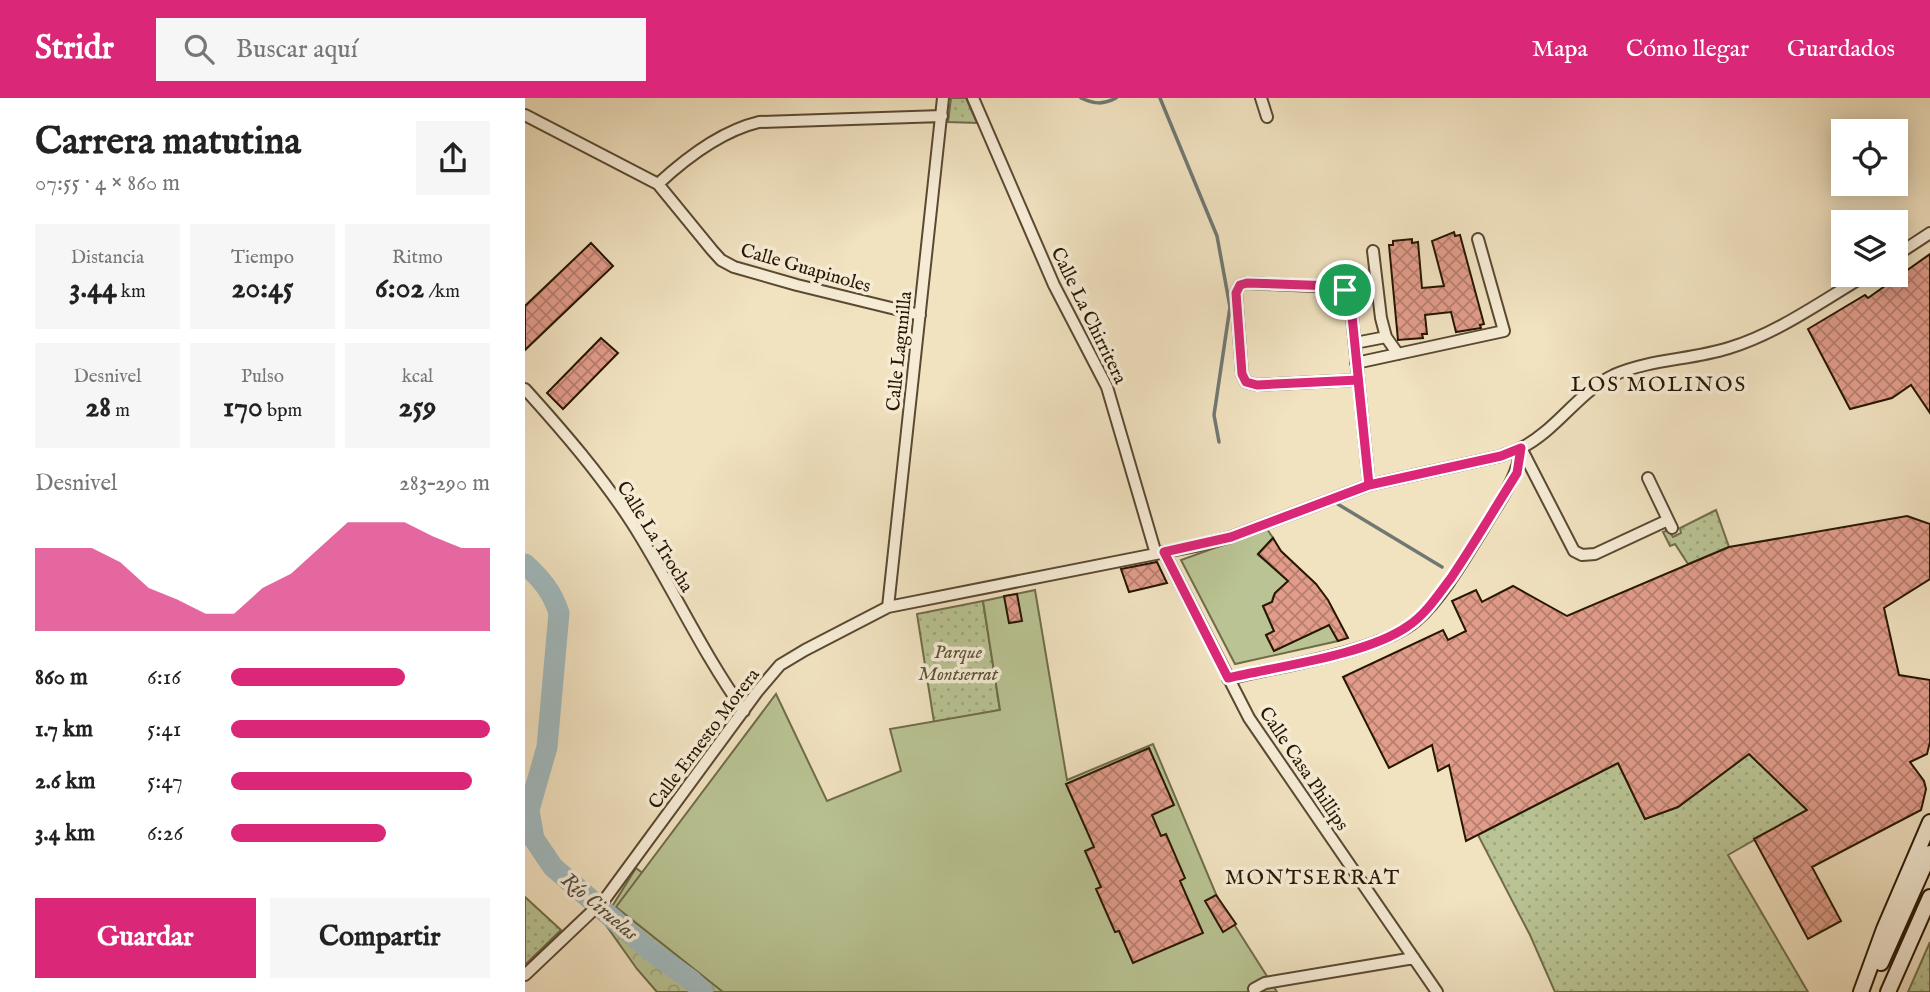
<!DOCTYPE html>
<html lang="es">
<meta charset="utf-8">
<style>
:root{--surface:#fff;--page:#f6f6f6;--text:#222;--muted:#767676;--accent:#db2777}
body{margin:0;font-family:"IM FELL English",serif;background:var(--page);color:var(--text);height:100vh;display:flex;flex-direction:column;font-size:26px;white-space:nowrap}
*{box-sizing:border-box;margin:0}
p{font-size:23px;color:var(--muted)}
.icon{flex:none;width:38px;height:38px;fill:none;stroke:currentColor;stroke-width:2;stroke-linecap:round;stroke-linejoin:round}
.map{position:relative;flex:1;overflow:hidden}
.sheet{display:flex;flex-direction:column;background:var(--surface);width:525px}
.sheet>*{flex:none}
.tools{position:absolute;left:1306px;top:21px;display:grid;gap:14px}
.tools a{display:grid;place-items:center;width:77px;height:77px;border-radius:0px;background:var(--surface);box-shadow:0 4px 18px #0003;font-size:35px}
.pin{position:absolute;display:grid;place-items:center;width:60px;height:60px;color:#fff;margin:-30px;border:4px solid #fff;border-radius:50%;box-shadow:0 2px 7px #0007}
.round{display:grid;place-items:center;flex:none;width:74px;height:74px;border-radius:0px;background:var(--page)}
.head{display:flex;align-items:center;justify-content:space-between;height:119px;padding:0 35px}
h1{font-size:38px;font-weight:700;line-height:52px}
.metrics{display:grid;grid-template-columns:repeat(3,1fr);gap:10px;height:119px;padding:7px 35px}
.metrics div{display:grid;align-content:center;border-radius:0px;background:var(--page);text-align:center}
.metrics b{font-size:30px;font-weight:700}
.metrics small{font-size:19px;font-weight:400}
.metrics p{font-size:19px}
.chart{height:196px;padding:14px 35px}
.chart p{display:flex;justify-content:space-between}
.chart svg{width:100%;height:126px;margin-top:7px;fill:var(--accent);opacity:.7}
.button{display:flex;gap:14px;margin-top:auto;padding:14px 35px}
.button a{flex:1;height:80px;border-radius:0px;background:var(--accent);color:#fff;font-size:28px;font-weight:700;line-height:80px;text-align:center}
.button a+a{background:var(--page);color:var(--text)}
ul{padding:0 35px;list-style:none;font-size:23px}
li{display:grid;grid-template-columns:112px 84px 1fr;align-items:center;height:52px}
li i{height:18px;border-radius:9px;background:var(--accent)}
header{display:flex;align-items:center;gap:42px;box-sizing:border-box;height:98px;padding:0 35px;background:var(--accent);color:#fff}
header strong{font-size:33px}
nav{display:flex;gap:38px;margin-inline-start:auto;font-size:24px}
.search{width:490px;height:63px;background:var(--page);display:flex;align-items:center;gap:18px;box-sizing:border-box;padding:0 24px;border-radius:0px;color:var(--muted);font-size:26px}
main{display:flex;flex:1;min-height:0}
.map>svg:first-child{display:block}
</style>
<header>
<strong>Stridr</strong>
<div class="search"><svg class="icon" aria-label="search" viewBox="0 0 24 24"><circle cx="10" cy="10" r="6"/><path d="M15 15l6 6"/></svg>Buscar aquí</div>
<nav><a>Mapa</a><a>Cómo llegar</a><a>Guardados</a></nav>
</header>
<main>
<section class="sheet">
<div class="head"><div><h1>Carrera matutina</h1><p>07:55 · 4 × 860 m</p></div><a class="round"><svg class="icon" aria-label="share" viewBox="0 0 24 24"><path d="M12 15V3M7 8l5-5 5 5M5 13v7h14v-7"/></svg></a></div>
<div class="metrics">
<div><p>Distancia</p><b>3.44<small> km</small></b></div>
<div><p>Tiempo</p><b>20:45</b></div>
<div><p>Ritmo</p><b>6:02<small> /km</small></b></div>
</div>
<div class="metrics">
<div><p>Desnivel</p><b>28<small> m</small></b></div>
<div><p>Pulso</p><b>170<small> bpm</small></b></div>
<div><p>kcal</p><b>259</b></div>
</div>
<div class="chart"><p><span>Desnivel</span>283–290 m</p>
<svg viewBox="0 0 160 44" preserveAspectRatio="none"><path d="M0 44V15L10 15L20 15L30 20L40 29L50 33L60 38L70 38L80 29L90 24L100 15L110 6L120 6L130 6L140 11L150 15L160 15V44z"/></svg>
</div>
<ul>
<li><b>860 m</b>6:16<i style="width:67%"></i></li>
<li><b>1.7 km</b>5:41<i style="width:100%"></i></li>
<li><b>2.6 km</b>5:47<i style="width:93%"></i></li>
<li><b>3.4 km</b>6:26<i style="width:60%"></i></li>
</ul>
<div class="button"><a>Guardar</a><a>Compartir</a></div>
</section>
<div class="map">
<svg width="1405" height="894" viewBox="0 0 1405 894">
<defs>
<pattern id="grass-dots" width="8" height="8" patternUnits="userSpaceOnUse" patternTransform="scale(1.75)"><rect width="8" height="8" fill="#b9c393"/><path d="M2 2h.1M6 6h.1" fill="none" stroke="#9fa77d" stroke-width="1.8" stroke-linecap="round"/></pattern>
<pattern id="forest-crowns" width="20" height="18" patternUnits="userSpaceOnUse" patternTransform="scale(1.75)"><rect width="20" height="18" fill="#b9c393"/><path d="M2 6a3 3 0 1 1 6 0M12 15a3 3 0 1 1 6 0" fill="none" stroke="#9fa77d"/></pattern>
<pattern id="building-cross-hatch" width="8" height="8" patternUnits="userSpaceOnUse" patternTransform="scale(1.75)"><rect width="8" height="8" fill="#e19c8a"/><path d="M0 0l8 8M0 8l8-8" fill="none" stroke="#b67e6f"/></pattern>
</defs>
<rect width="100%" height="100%" fill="#f1e2c0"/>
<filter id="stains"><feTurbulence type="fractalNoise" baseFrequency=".00286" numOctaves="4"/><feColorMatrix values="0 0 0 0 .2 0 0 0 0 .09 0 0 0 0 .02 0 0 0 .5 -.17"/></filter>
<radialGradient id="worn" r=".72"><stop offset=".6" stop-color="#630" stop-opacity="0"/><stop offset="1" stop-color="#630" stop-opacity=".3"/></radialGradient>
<path fill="url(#grass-dots)" stroke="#706c4a" stroke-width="2" d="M 426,0 L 441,0 L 452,25 L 423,24 Z
M 1191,412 L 1204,449 L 1163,466 L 1150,446 L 1145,448 L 1138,434 L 1143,432 L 1148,439 L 1156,435 L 1155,430 Z
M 458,503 L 475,612 L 409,624 L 392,516 Z
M 1224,656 L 1282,712 L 1203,757 L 1283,894 L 1030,894 L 1005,837 L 953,737 L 1093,665 L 1120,721 L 1153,709 Z
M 0,799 L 36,832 L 0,867 Z
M 1405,844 L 1405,894 L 1383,894 Z"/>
<path fill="url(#forest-crowns)" stroke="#706c4a" stroke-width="2" d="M 111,770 L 187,828 L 239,894 L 132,894 L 112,871 L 78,823 Z"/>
<path fill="#b9c393" stroke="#706c4a" stroke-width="2" d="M 742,431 L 748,440 L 733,457 L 799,510 L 760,490 C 752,491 748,495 747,504 L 738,508 L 749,533 L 741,537 L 749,553 L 804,527 L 813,543 L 710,566 L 656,462 Z
M 510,492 L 542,682 L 628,646 L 693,801 L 752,894 L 198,894 L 91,809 L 251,596 L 302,703 L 376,673 L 365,631 L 475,612 L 458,503 Z"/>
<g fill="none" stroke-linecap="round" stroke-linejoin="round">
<path stroke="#707873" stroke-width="3.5" d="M 556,0 C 569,6 578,7 591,0
M 635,0 L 692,138 L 705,209 L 689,317 L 694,344
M 811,405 L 917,469"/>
<path stroke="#a1babe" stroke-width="21" d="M 0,466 C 16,481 27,493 34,515 L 22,649 L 4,712 L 9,741 L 28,769 L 123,851 L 166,882 L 178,894"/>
</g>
<path fill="url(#building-cross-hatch)" stroke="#271602" stroke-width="2" d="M 929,134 L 930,138 L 935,137 L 959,226 L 955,227 L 956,230 L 931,234 L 926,214 L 900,217 L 902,236 L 897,236 L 898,240 L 873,242 L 864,147 L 868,147 L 868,143 L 887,141 L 887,145 L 893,144 L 897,190 L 919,188 L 907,143 Z
M 66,145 L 88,168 L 0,252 L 0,208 Z
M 1405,156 L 1405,315 L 1386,287 L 1367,300 L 1325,311 L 1283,231 L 1340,197 L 1343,200 Z
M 76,240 L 93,255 L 38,311 L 22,295 Z
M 1382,418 L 1405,426 L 1405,481 L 1359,510 L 1374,577 L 1405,582 L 1405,644 L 1402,656 L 1385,664 L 1399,683 L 1401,691 L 1398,704 L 1396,712 L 1287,769 L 1316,823 L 1283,841 L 1229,741 L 1282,712 L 1224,656 L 1153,709 L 1120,721 L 1093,665 L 941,743 L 924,667 L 913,673 L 907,647 L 864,670 L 818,579 L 918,532 L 923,542 L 941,533 L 927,503 L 951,492 L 957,504 L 988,488 L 1042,518 L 1204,449 Z
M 748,440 L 756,453 L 791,486 L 803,502 L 823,540 L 813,543 L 804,527 L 749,553 L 741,537 L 749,533 L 738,508 L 747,504 L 750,495 L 763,483 L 733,456 Z
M 632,464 L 642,485 L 604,494 L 596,471 Z
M 492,496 L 497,523 L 484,525 L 479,498 Z
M 624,650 L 649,707 L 627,717 L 636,738 L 641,736 L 660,780 L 655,783 L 678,835 L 608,865 L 594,833 L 590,834 L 571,791 L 576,789 L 560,753 L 569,749 L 541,686 Z
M 691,797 L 711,826 L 698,834 L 680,803 Z"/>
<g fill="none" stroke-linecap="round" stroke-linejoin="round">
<g stroke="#5a4932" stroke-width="14">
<path id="street" d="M 448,0 L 529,187 L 582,289 L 631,456
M 736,0 L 742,19
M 0,17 L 133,86 L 187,152 L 196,162 L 209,169 L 272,187 L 395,217
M 133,86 C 161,60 196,33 234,24 L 417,18
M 848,153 L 856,220 L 861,239 L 873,256
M 1370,158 L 1405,135
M 830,245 L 861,239
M 831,265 L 979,233 L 953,141
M 833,282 L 732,287 L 721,284 L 717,276 L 711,195 L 715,187 L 722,185 L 810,189 L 820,192 L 825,199 L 844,387
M 0,291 C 38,333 76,377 107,425 C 146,486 176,553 219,613
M 996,350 L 1049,453 L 1057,457 L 1070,456 L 1143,422
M 1123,380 L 1147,430
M 639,454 L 724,620 L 912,894
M 363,509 L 418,0
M 703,581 C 753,568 854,555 892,522 C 917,500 940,460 958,431 C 973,405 993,381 996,350
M 0,877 L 80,801 L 232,594 L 255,567 L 280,552 L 363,509 L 671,448 L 706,439 L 844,387 L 976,358 C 983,355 990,353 996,350 C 1032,332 1053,294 1089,277 C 1125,261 1166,262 1204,250 C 1253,235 1297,203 1341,177
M 729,891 L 740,885 L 889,860"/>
</g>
<g stroke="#271602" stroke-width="18">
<path id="secondary" d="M 1356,865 L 1405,755
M 1336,894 L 1359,831 L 1405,724
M 1363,894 L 1405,799"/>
</g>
<use href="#street" stroke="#f6ecd6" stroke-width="10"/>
<use href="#secondary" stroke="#f6ecd6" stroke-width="14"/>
</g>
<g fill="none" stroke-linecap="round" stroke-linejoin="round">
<g stroke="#fff" stroke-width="14">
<path id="route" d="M 820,192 L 825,198 L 844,387 L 706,439 L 639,454 L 703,580 C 754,568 842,557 883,528 C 901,516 913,497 926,480 C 949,446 970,410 992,375 L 996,350 L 976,358 L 844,387 L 833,282 L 732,287 L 721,284 L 717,276 L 711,195 L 715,187 L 722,185 L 810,188 L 820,192"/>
</g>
<use href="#route" stroke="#db2777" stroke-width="9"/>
</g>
<g text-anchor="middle" stroke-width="7" stroke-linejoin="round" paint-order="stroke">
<g font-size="19" fill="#271602" stroke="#f6ecd6">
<text transform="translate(281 169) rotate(16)" y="7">Calle Guapinoles</text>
<text transform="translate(565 217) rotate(64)" y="7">Calle La Chirritera</text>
<text transform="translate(373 253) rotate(-84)" y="7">Calle Lagunilla</text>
<text transform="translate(131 438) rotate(58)" y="7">Calle La Trocha</text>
<text transform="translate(178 640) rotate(-53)" y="7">Calle Ernesto Morera</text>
<text transform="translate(780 670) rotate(56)" y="7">Calle Casa Phillips</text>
</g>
<g font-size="19" font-style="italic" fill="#5a5335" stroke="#f6ecd6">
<text x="433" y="560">Parque<tspan x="433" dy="22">Montserrat</tspan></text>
</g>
<g font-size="21" letter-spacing="2" fill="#271602" stroke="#f6ecd6">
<text x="1134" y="293">LOS MOLINOS</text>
<text x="788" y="786">MONTSERRAT</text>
</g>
<g font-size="21" font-style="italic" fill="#524f44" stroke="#f6ecd6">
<text transform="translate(75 808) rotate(40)" y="7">Río Ciruelas</text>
</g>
</g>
<rect width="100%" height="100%" filter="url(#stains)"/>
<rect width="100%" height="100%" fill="url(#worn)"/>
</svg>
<div class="tools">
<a><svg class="icon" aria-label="locate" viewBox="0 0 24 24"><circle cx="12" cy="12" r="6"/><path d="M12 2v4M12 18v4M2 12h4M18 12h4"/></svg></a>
<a><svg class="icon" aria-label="layers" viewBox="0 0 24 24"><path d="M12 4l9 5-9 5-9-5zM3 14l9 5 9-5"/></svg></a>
</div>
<div class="pin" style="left:820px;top:192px;background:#1e9e55"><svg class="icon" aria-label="arrive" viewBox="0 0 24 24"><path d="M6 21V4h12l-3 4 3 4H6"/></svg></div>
</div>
</main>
